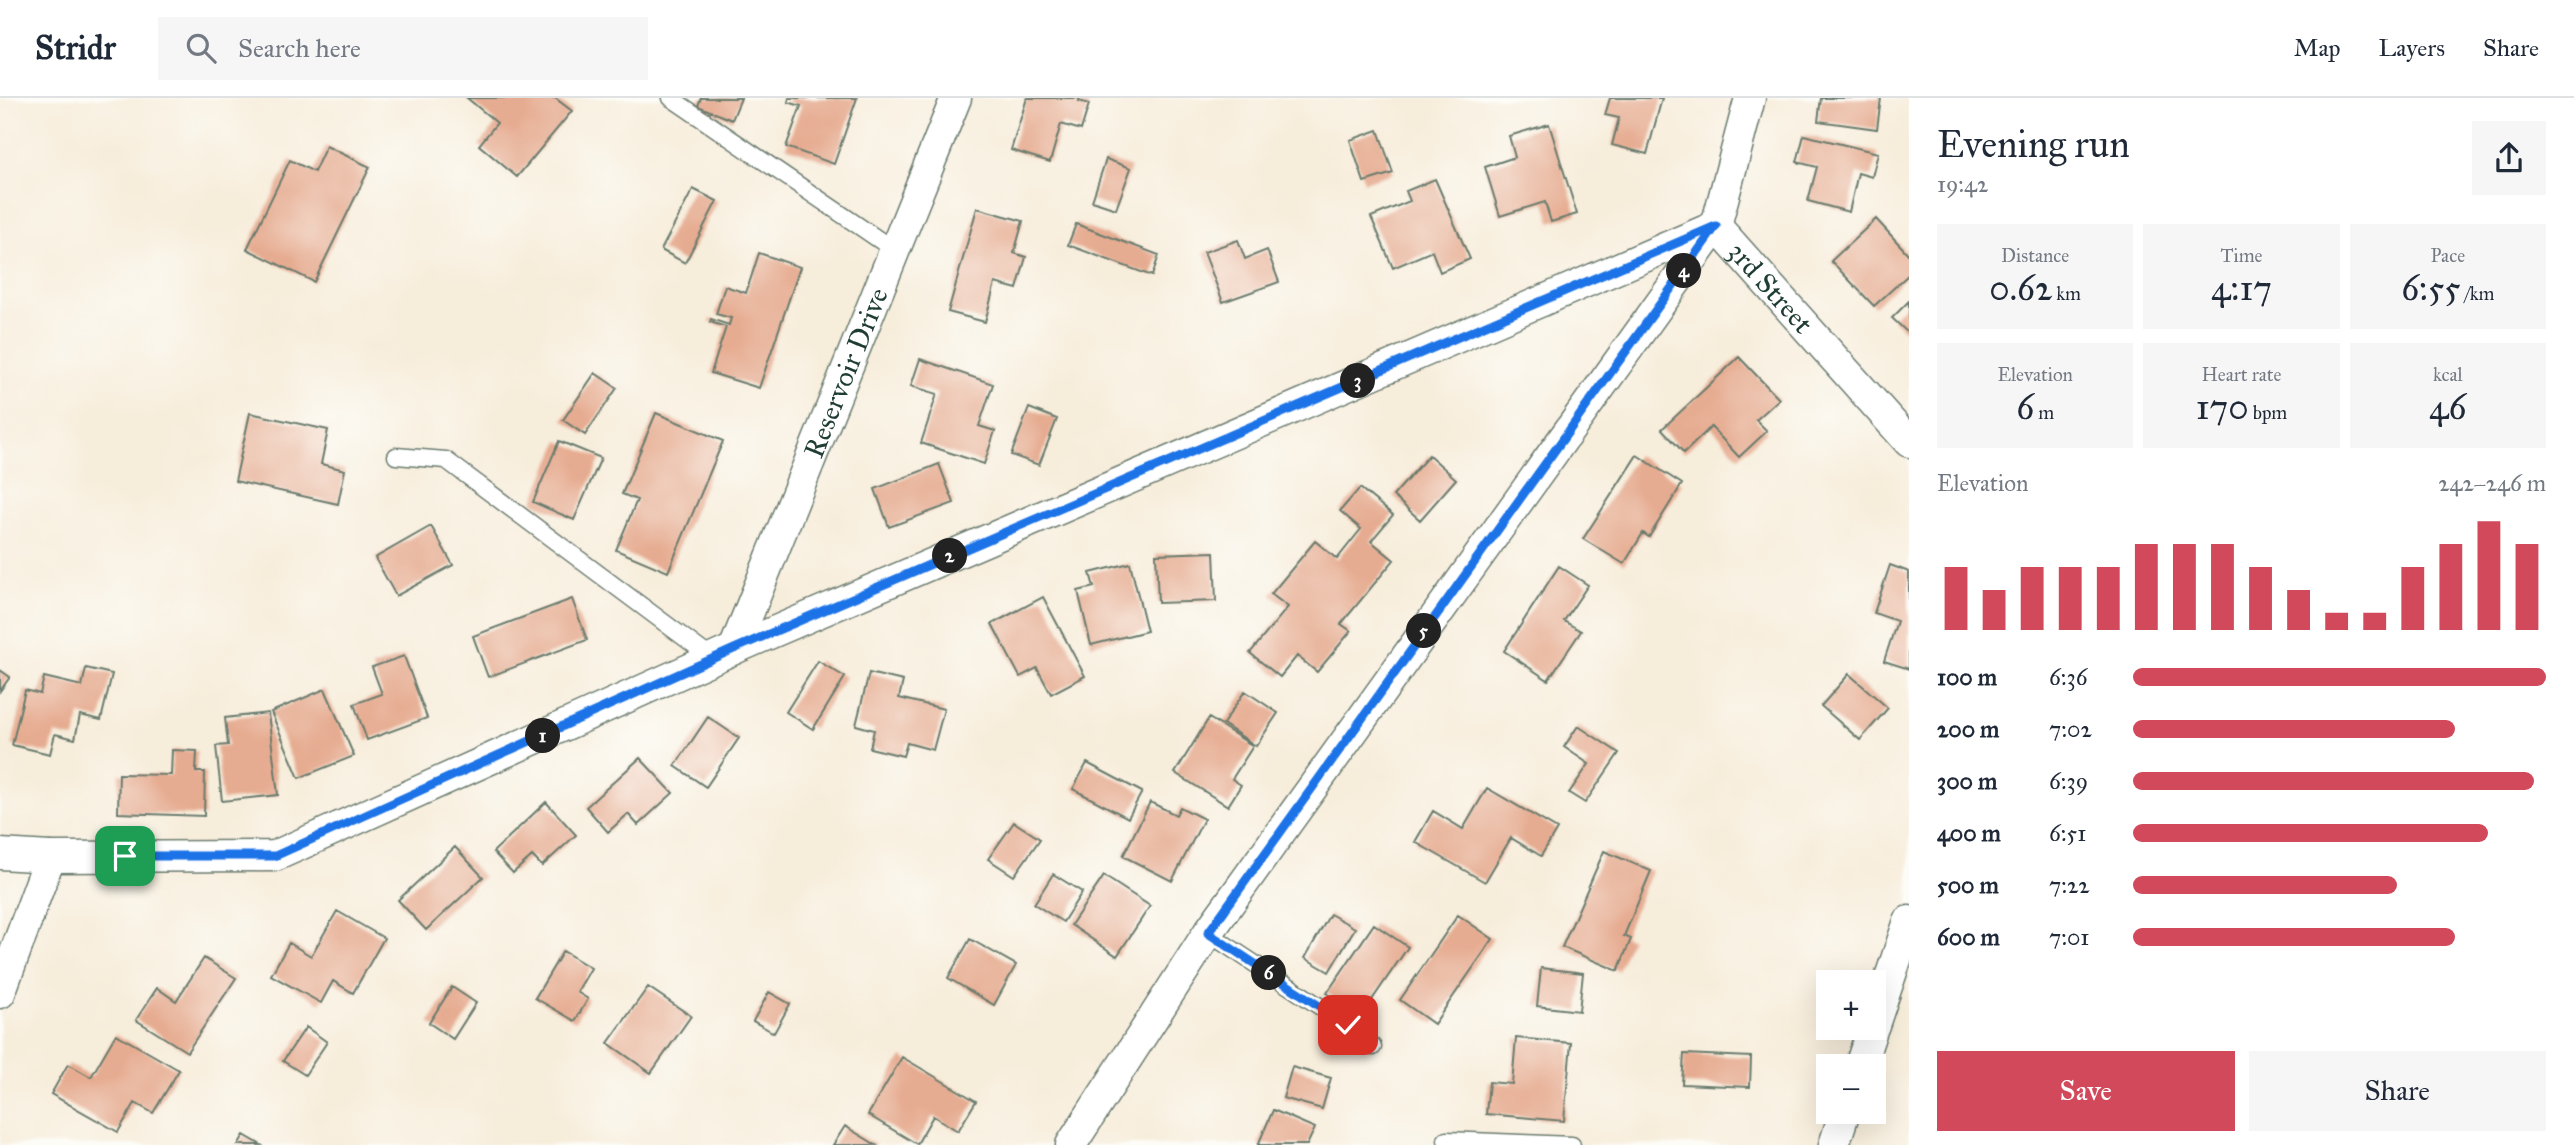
<!DOCTYPE html>
<meta charset="utf-8">
<style>
:root{--surface:#fff;--page:#f6f6f7;--text:#1f2937;--muted:#747a83;--line:#e0e1e3;--accent:#d1495b}
body{margin:0;font-family:"IM FELL Great Primer",serif;background:var(--page);color:var(--text);height:100vh;display:flex;flex-direction:column;font-size:26px;white-space:nowrap}
*{box-sizing:border-box;margin:0}
p{font-size:23px;color:var(--muted)}
.icon{flex:none;width:38px;height:38px;fill:none;stroke:currentColor;stroke-width:2;stroke-linecap:round;stroke-linejoin:round}
.map{position:relative;flex:1;overflow:hidden}
.drawer{display:flex;flex-direction:column;background:var(--surface);width:665px}
.drawer>*{flex:none}
.fabs{position:absolute;left:1816px;top:872px;display:grid;gap:14px}
.fabs a{display:grid;place-items:center;width:70px;height:70px;border-radius:0px;background:var(--surface);box-shadow:0 7px 28px #0002;font-size:35px}
.pin{position:absolute;display:grid;place-items:center;width:60px;height:60px;color:#fff;margin:-30px;border-radius:14px;box-shadow:0 4px 10px #0006}
.km{position:absolute;width:35px;height:35px;margin:-18px;border-radius:50%;background:#222;color:#fff;font-size:19px;line-height:35px;text-align:center}
.round{display:grid;place-items:center;flex:none;width:74px;height:74px;border-radius:0px;background:var(--page)}
.head{display:flex;align-items:center;justify-content:space-between;height:119px;padding:0 28px}
h1{font-size:38px;font-weight:600;line-height:52px}
.stats{display:grid;grid-template-columns:repeat(3,1fr);gap:10px;height:119px;padding:7px 28px}
.stats div{display:grid;align-content:center;border-radius:0px;background:var(--page);text-align:center}
.stats b{font-size:35px;font-weight:600}
.stats small{font-size:19px;font-weight:400}
.stats p{font-size:19px}
.chart{height:196px;padding:14px 28px}
.chart p{display:flex;justify-content:space-between}
.chart svg{width:100%;height:126px;margin-top:7px;stroke:var(--accent);stroke-width:6}
.button{display:flex;gap:14px;margin-top:auto;padding:14px 28px}
.button a{flex:1;height:80px;border-radius:0px;background:var(--accent);color:#fff;font-size:28px;font-weight:600;line-height:80px;text-align:center}
.button a+a{background:var(--page);color:var(--text)}
ul{padding:0 28px;list-style:none;font-size:23px}
li{display:grid;grid-template-columns:112px 84px 1fr;align-items:center;height:52px}
li i{height:18px;border-radius:9px;background:var(--accent)}
header{display:flex;align-items:center;gap:42px;box-sizing:border-box;height:98px;padding:0 35px;background:var(--surface);border-bottom:2px solid var(--line)}
header strong{font-size:33px}
nav{display:flex;gap:38px;margin-inline-start:auto;font-size:24px}
.search{width:490px;height:63px;background:var(--page);display:flex;align-items:center;gap:18px;box-sizing:border-box;padding:0 24px;border-radius:0px;color:var(--muted);font-size:26px}
main{display:flex;flex:1;min-height:0}
.map>svg:first-child{display:block}
</style>
<header>
<strong>Stridr</strong>
<div class="search"><svg class="icon" aria-label="search" viewBox="0 0 24 24"><circle cx="10" cy="10" r="6"/><path d="M15 15l6 6"/></svg>Search here</div>
<nav><a>Map</a><a>Layers</a><a>Share</a></nav>
</header>
<main>
<div class="map">
<svg width="1909" height="1047" viewBox="0 0 1909 1047">
<rect width="100%" height="100%" fill="#fdfcf7"/>
<filter id="ink" filterUnits="userSpaceOnUse"><feTurbulence type="fractalNoise" baseFrequency=".0143" numOctaves="2"/><feDisplacementMap in="SourceGraphic" scale="14" xChannelSelector="R" yChannelSelector="G"/><feConvolveMatrix kernelMatrix="1 2 1 2 8 2 1 2 1" color-interpolation-filters="sRGB"/></filter>
<filter id="wash" filterUnits="userSpaceOnUse"><feTurbulence type="fractalNoise" baseFrequency=".00686" numOctaves="4" result="noise"/><feDisplacementMap in="SourceGraphic" scale="28" xChannelSelector="R" yChannelSelector="G"/><feGaussianBlur stdDeviation="1.57" result="paint"/><feColorMatrix in="noise" values="0 0 0 0 0 0 0 0 0 0 0 0 0 0 0 0 0 1.4 0 .05"/><feComposite in="paint" operator="in"/></filter>
<g filter="url(#wash)">
<rect width="100%" height="100%" fill="#f7eddb"/>
<g id="blocks">
<path fill="#e6ac91" d="M 467,0 L 555,0 L 572,13 L 517,79 L 479,47 L 497,25 Z
M 701,0 L 741,0 L 732,22 L 698,8 Z
M 789,0 L 857,0 L 834,66 L 786,49 L 801,8 L 788,4 Z
M 1027,0 L 1080,0 L 1079,3 L 1089,6 L 1081,32 L 1061,26 L 1050,64 L 1011,52 Z
M 1610,0 L 1662,0 L 1647,56 L 1612,47 L 1619,20 L 1605,17 Z
M 1821,0 L 1881,0 L 1877,31 L 1818,23 Z
M 1549,26 L 1577,116 L 1551,124 L 1545,104 L 1500,118 L 1485,69 L 1515,59 L 1509,38 Z
M 1378,32 L 1393,75 L 1364,84 L 1350,42 Z
M 1804,37 L 1878,55 L 1872,79 L 1858,75 L 1849,114 L 1808,103 L 1817,69 L 1797,64 Z
M 326,48 L 370,69 L 314,184 L 247,151 L 290,62 L 314,74 Z
M 1106,61 L 1131,70 L 1116,111 L 1092,103 Z
M 1435,81 L 1470,161 L 1440,174 L 1432,153 L 1393,170 L 1371,119 L 1410,103 L 1406,93 Z
M 693,91 L 717,103 L 685,165 L 661,152 Z
M 977,110 L 1023,123 L 1014,155 L 1026,159 L 1017,191 L 995,185 L 985,224 L 948,214 Z
M 1876,121 L 1909,157 L 1909,176 L 1874,208 L 1831,163 Z
M 1076,126 L 1159,157 L 1152,178 L 1068,147 Z
M 1238,142 L 1245,161 L 1267,152 L 1279,184 L 1223,204 L 1204,154 Z
M 759,155 L 800,169 L 759,290 L 711,275 L 726,229 L 710,224 L 711,221 L 729,227 L 731,220 L 716,216 L 725,188 L 746,195 Z
M 1909,203 L 1909,236 L 1892,220 Z
M 1739,259 L 1779,301 L 1756,322 L 1767,333 L 1739,359 L 1711,329 L 1684,355 L 1662,331 Z
M 920,261 L 993,286 L 979,328 L 995,333 L 984,366 L 921,345 L 937,296 L 911,288 Z
M 595,275 L 617,290 L 585,337 L 563,322 Z
M 1029,310 L 1057,321 L 1039,367 L 1011,357 Z
M 250,315 L 328,332 L 321,366 L 345,372 L 338,406 L 235,383 Z
M 656,315 L 723,343 L 668,474 L 616,452 L 637,402 L 622,396 Z
M 559,343 L 601,360 L 574,422 L 533,404 Z
M 1429,357 L 1456,381 L 1420,422 L 1393,398 Z
M 1637,357 L 1682,386 L 1649,439 L 1643,435 L 1624,466 L 1583,441 Z
M 939,366 L 954,405 L 889,429 L 875,391 Z
M 1360,390 L 1393,417 L 1371,443 L 1394,462 L 1341,526 L 1351,533 L 1317,574 L 1297,558 L 1280,579 L 1250,555 L 1288,509 L 1271,496 L 1315,443 L 1337,461 L 1361,431 L 1340,413 Z
M 431,428 L 453,467 L 396,498 L 375,460 Z
M 1214,454 L 1216,503 L 1158,505 L 1156,456 Z
M 1130,465 L 1147,533 L 1091,547 L 1078,493 L 1094,489 L 1090,475 Z
M 1890,467 L 1909,474 L 1909,571 L 1884,563 L 1897,523 L 1874,515 Z
M 1559,468 L 1588,487 L 1564,523 L 1581,533 L 1548,582 L 1504,553 Z
M 1043,499 L 1085,578 L 1051,596 L 1037,570 L 1020,579 L 992,526 Z
M 572,501 L 587,542 L 488,579 L 473,538 Z
M 404,558 L 427,620 L 367,642 L 354,606 L 382,596 L 372,569 Z
M 818,563 L 845,579 L 813,631 L 786,614 Z
M 86,570 L 112,576 L 101,622 L 80,617 L 75,641 L 55,636 L 50,656 L 12,647 L 25,592 L 40,596 L 44,579 L 82,588 Z
M 0,572 L 10,579 L 0,593 Z
M 869,575 L 903,583 L 899,600 L 944,611 L 933,652 L 907,645 L 903,658 L 870,650 L 874,632 L 856,627 Z
M 1849,576 L 1888,610 L 1860,642 L 1821,608 Z
M 325,591 L 354,658 L 299,680 L 271,614 Z
M 1245,593 L 1278,615 L 1256,648 L 1223,626 Z
M 268,615 L 278,697 L 222,703 L 216,648 L 228,647 L 225,620 Z
M 708,619 L 739,640 L 706,689 L 675,668 Z
M 1209,620 L 1253,648 L 1232,681 L 1241,687 L 1228,708 L 1175,675 Z
M 1578,628 L 1619,655 L 1585,705 L 1569,695 L 1589,666 L 1564,649 Z
M 172,652 L 197,653 L 196,674 L 205,674 L 204,718 L 118,715 L 119,676 L 171,677 Z
M 640,660 L 673,695 L 638,727 L 628,716 L 608,734 L 586,709 Z
M 1087,665 L 1142,694 L 1128,720 L 1073,691 Z
M 1487,690 L 1557,731 L 1541,758 L 1511,740 L 1485,784 L 1415,744 L 1433,713 L 1463,731 Z
M 546,704 L 576,737 L 542,768 L 532,758 L 513,775 L 493,754 Z
M 1150,704 L 1176,717 L 1180,709 L 1204,721 L 1172,783 L 1123,758 Z
M 1014,724 L 1040,741 L 1014,778 L 988,761 Z
M 455,749 L 483,779 L 426,832 L 398,802 Z
M 1604,753 L 1651,773 L 1624,838 L 1631,841 L 1618,873 L 1562,849 Z
M 1053,776 L 1082,794 L 1063,824 L 1034,806 Z
M 1104,778 L 1150,808 L 1117,858 L 1071,827 Z
M 337,813 L 384,840 L 353,895 L 333,883 L 321,905 L 271,877 L 289,845 L 311,858 Z
M 1330,816 L 1355,830 L 1329,874 L 1305,860 Z
M 1458,817 L 1493,841 L 1434,926 L 1400,902 Z
M 1374,826 L 1408,849 L 1361,918 L 1327,895 Z
M 970,841 L 1016,867 L 994,907 L 948,880 Z
M 563,853 L 591,870 L 577,894 L 588,901 L 575,923 L 535,900 Z
M 204,860 L 236,880 L 187,954 L 136,922 L 157,890 L 176,903 Z
M 1541,870 L 1583,875 L 1579,913 L 1537,908 Z
M 452,889 L 476,905 L 453,941 L 429,925 Z
M 648,889 L 691,918 L 651,975 L 608,945 Z
M 769,894 L 790,906 L 774,935 L 753,923 Z
M 306,929 L 327,944 L 305,977 L 283,963 Z
M 116,936 L 179,972 L 153,1015 L 135,1005 L 118,1034 L 51,996 L 68,966 L 91,979 Z
M 1516,940 L 1571,945 L 1564,1023 L 1486,1016 L 1489,984 L 1512,986 Z
M 1684,956 L 1751,959 L 1750,989 L 1682,986 Z
M 902,959 L 976,1003 L 958,1033 L 933,1018 L 917,1046 L 868,1017 Z
M 1292,969 L 1331,980 L 1322,1011 L 1283,1000 Z
M 1273,1012 L 1315,1030 L 1307,1047 L 1258,1047 Z
M 845,1028 L 876,1047 L 833,1047 Z
M 244,1037 L 261,1047 L 238,1047 Z"/>
</g>
</g>
<g filter="url(#ink)">
<use href="#blocks" fill-opacity="0" stroke="#6b7b6e" stroke-width="2"/>
<g fill="none" stroke-linecap="round" stroke-linejoin="round">
<g stroke="#6b7b6e" stroke-width="19">
<path id="lane" d="M 671,0 L 894,152
M 396,358 L 446,362 L 713,561
M 1208,835 L 1348,927 L 1373,949
M 1446,1042 L 1572,1047"/>
</g>
<g stroke="#6b7b6e" stroke-width="33">
<g id="street">
<path id="s1" d="M 734,551 L 956,0"/>
<path id="s2" d="M 0,756 L 50,759 L 275,758 L 734,551 L 1716,128 L 1909,344"/>
<path d="M 0,895 L 50,759"/>
<path d="M 1874,927 L 1909,823"/>
<path d="M 1860,968 L 1873,929"/>
<path d="M 1071,1047 L 1208,835 L 1716,128 L 1750,0"/>
<path d="M 1834,1047 L 1845,1013"/>
</g>
</g>
<use href="#lane" stroke="#fff" stroke-width="16"/>
<use href="#street" stroke="#fff" stroke-width="30"/>
</g>
</g>
<g fill="none" stroke-linecap="round" stroke-linejoin="round" filter="url(#ink)">
<g stroke="#fff" stroke-width="14">
<path id="route" d="M 125,758 L 275,758 L 734,551 L 1716,128 L 1208,835 L 1348,927"/>
</g>
<use href="#route" stroke="#1a73e8" stroke-width="9"/>
</g>
<g text-anchor="middle" stroke-width="6" stroke-linejoin="round" paint-order="stroke">
<g font-size="28" fill="#1f3d34" stroke="#fdfcf7">
<text dy="10" stroke="none"><textPath href="#s2" startOffset="1930">3rd Street</textPath></text>
<text dy="10" stroke="none"><textPath href="#s1" startOffset="298">Reservoir Drive</textPath></text>
</g>
</g>
</svg>
<div class="fabs">
<a>+</a>
<a>−</a>
</div>
<div class="pin" style="left:125px;top:758px;background:#1e9e55"><svg class="icon" aria-label="arrive" viewBox="0 0 24 24"><path d="M6 21V4h12l-3 4 3 4H6"/></svg></div>
<div class="pin" style="left:1348px;top:927px;background:#d93025"><svg class="icon" aria-label="check" viewBox="0 0 24 24"><path d="M5 12l5 5 9-10"/></svg></div>
<b class="km" style="left:543px;top:638px">1</b>
<b class="km" style="left:950px;top:458px">2</b>
<b class="km" style="left:1358px;top:283px">3</b>
<b class="km" style="left:1684px;top:173px">4</b>
<b class="km" style="left:1424px;top:533px">5</b>
<b class="km" style="left:1269px;top:875px">6</b>
</div>
<section class="drawer">
<div class="head"><div><h1>Evening run</h1><p>19:42</p></div><a class="round"><svg class="icon" aria-label="share" viewBox="0 0 24 24"><path d="M12 15V3M7 8l5-5 5 5M5 13v7h14v-7"/></svg></a></div>
<div class="stats">
<div><p>Distance</p><b>0.62<small> km</small></b></div>
<div><p>Time</p><b>4:17</b></div>
<div><p>Pace</p><b>6:55<small> /km</small></b></div>
</div>
<div class="stats">
<div><p>Elevation</p><b>6<small> m</small></b></div>
<div><p>Heart rate</p><b>170<small> bpm</small></b></div>
<div><p>kcal</p><b>46</b></div>
</div>
<div class="chart"><p><span>Elevation</span>242–246 m</p>
<svg viewBox="0 0 160 44" preserveAspectRatio="none"><path d="M5 44V22M15 44V30M25 44V22M35 44V22M45 44V22M55 44V14M65 44V14M75 44V14M85 44V22M95 44V30M105 44V38M115 44V38M125 44V22M135 44V14M145 44V6M155 44V14"/></svg>
</div>
<ul>
<li><b>100 m</b>6:36<i style="width:100%"></i></li>
<li><b>200 m</b>7:02<i style="width:78%"></i></li>
<li><b>300 m</b>6:39<i style="width:97%"></i></li>
<li><b>400 m</b>6:51<i style="width:86%"></i></li>
<li><b>500 m</b>7:22<i style="width:64%"></i></li>
<li><b>600 m</b>7:01<i style="width:78%"></i></li>
</ul>
<div class="button"><a>Save</a><a>Share</a></div>
</section>
</main>
